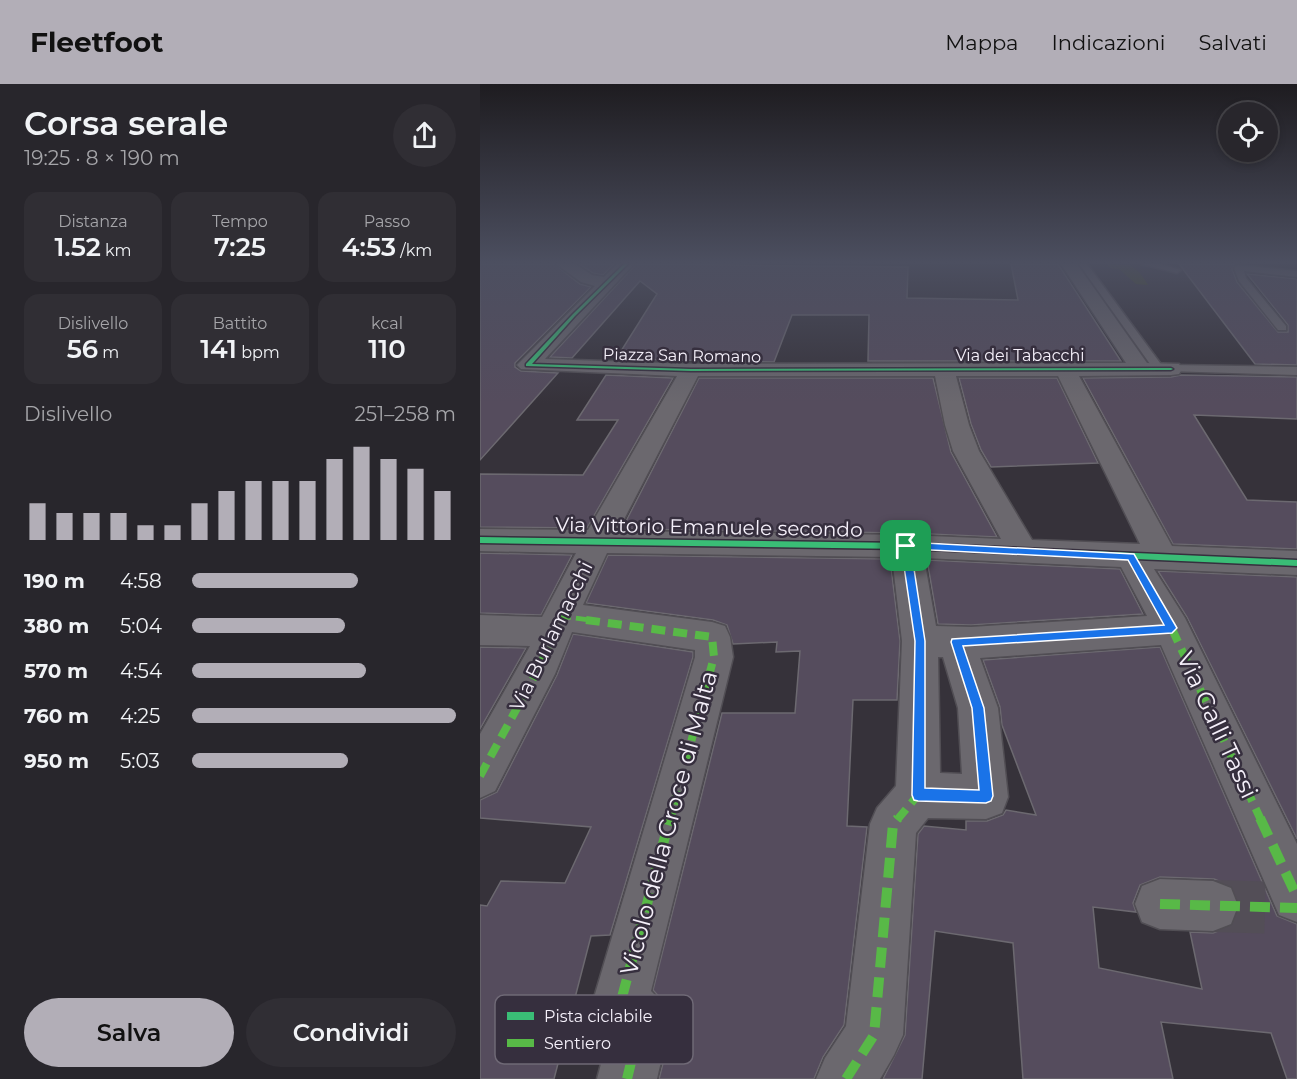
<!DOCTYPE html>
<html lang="it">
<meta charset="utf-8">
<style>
:root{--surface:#28262c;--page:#302e34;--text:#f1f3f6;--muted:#a5a5a9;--line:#444348;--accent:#b2aeb7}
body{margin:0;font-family:Montserrat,sans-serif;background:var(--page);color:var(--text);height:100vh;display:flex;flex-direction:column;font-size:22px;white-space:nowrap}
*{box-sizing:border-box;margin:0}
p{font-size:20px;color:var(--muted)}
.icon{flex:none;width:33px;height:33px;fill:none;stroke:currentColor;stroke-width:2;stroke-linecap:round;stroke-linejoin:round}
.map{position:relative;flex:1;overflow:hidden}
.panel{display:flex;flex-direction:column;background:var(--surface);width:480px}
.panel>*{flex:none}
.buttons{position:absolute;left:738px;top:18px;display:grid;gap:12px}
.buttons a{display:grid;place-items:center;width:60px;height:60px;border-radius:50%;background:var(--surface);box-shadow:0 3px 9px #0003,0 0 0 2px var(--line);font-size:30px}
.pin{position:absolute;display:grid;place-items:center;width:51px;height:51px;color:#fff;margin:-26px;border-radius:12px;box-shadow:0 3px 9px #0006}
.round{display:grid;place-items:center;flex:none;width:63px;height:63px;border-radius:32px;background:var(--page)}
.overview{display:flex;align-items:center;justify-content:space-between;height:102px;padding:0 24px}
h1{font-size:33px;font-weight:600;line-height:45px}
.figures{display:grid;grid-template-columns:repeat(3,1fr);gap:9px;height:102px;padding:6px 24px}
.figures div{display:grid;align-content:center;border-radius:15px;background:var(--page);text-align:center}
.figures b{font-size:26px;font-weight:600}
.figures small{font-size:16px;font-weight:400}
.figures p{font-size:16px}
.chart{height:168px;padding:12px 24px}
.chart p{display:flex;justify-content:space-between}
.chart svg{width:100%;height:108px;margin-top:6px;stroke:var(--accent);stroke-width:6}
.cta{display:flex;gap:12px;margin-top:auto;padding:12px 24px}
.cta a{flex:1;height:69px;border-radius:36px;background:var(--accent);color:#111;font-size:24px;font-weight:600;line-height:69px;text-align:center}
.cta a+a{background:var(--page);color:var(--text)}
ul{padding:0 24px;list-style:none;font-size:20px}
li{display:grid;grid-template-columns:96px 72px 1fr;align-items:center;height:45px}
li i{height:15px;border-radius:8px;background:var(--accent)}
header{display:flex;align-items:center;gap:36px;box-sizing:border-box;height:84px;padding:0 30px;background:var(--accent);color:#111}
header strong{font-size:28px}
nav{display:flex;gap:33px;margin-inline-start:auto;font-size:21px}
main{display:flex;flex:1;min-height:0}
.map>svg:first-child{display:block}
</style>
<header>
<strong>Fleetfoot</strong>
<nav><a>Mappa</a><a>Indicazioni</a><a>Salvati</a></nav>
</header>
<main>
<section class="panel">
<div class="overview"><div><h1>Corsa serale</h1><p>19:25 · 8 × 190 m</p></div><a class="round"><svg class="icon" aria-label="share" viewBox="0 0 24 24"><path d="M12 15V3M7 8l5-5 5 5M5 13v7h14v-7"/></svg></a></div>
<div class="figures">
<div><p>Distanza</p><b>1.52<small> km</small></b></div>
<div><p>Tempo</p><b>7:25</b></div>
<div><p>Passo</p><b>4:53<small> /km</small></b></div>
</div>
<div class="figures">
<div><p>Dislivello</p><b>56<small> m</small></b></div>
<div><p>Battito</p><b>141<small> bpm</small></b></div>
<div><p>kcal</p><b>110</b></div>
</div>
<div class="chart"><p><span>Dislivello</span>251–258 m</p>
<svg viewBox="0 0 160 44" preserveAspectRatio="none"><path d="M5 44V29M15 44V33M25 44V33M35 44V33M45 44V38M55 44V38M65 44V29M75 44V24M85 44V20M95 44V20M105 44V20M115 44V11M125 44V6M135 44V11M145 44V15M155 44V24"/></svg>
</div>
<ul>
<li><b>190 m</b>4:58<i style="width:63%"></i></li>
<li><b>380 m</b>5:04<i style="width:58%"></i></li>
<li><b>570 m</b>4:54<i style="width:66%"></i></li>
<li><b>760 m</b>4:25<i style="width:100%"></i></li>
<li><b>950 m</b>5:03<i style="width:59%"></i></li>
</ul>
<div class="cta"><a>Salva</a><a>Condividi</a></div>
</section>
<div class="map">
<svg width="817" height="995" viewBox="0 0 817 995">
<rect width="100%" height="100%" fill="#36323a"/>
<path fill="#40481b" d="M 627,180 C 653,180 655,180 668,201 L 656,200 L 639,185 L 631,184 Z"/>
<path fill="#554c5d" stroke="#6c6970" stroke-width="1.5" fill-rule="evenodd" d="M 0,180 L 74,180 L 100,200 L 111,203 L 35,279 L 35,283 L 41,287 L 78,289 L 0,376 Z
M 99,180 L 134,180 L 123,191 L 113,189 Z
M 156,180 L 428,183 L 427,214 L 538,216 L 531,180 L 578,180 L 641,277 L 388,277 L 389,231 L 312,231 L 294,278 L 136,275 L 177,210 L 160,197 L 92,274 L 70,273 Z
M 699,180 L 755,180 L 752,185 L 757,198 L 798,248 L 808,248 L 808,241 L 767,190 L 817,195 L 817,281 L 775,280 Z
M 126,291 L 193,294 L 107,444 L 0,443 L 0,390 L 103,391 L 138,336 L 97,336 Z
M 701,291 L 817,293 L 817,335 L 714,331 L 767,416 L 817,418 L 817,465 L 693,460 L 603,294 L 691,293 Z
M 219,294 L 453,294 L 471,368 L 517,453 L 426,449 L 142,445 Z
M 479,294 L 577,294 L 618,379 L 511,383 L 501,366 L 491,340 Z
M 0,469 L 92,471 L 61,531 L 0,529 Z
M 128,471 L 410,475 L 420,557 L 417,616 L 373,616 L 367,742 L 387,743 L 364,941 L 343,973 L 334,995 L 179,995 L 188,960 L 189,938 L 182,916 L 173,906 L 242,629 L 315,629 L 320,567 L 296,568 L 297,558 L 253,560 L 247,541 L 233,536 L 106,519 Z
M 447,476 L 640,485 L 663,530 L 491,541 L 458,540 Z
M 678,487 L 817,493 L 817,755 L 707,533 Z
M 93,550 L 213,568 L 213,573 L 130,851 L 111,852 L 74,995 L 0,995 L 0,821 L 7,822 L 21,797 L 85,799 L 111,743 L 0,734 L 0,716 L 17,708 L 77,591 Z
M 0,563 L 46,564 L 0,645 Z
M 680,563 L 797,832 L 817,840 L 817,995 L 807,995 L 791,949 L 681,938 L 693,995 L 543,995 L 533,859 L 455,847 L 442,995 L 403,995 L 425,951 L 438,750 L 444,742 L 486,746 L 486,737 L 507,737 L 523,731 L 526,726 L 556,731 L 522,641 L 520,623 L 503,576 ZM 680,793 L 734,795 L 752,802 L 760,821 L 752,842 L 733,849 L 710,848 L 722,905 L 619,884 L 613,823 L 656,828 L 653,819 L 660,801 Z"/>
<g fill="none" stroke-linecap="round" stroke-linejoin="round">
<path stroke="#534e57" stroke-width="52" stroke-dasharray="52 26" stroke-linecap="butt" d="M 733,822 L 808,824"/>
<g stroke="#514e54" stroke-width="3">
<path id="lane" d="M 599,180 L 607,180 L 683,283 L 683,287 L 675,287 Z
M 662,180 L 680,180 L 701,186 L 697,189 Z
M 758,181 L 817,187 L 817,193 L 764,187 L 766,194 L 806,242 L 806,246 L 798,246 L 759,197 L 754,184 Z
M 691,281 L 817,283 L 817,291 L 687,287 L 687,283 Z"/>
</g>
<g stroke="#514e54" stroke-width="3">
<path id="street" d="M 76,180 L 95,180 L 112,191 L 124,193 L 137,180 L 154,180 L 65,275 L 211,280 L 646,279 L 581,180 L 597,180 L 667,279 L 699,280 L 702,285 L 699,290 L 691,291 L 599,292 L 692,462 L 817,467 L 817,491 L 674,485 L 705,534 L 817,760 L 817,838 L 799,831 L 681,561 L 500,574 L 518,624 L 528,713 L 522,729 L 506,735 L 448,734 L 436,749 L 423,951 L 414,971 L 400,995 L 336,995 L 345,974 L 366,942 L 390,740 L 397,724 L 416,702 L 422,557 L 412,473 L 127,469 L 103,521 L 232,538 L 245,542 L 250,553 L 253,573 L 171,907 C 199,934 184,961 177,995 L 117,995 L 130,946 L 121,937 L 113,917 L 215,573 L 215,566 L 92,548 L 75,590 L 15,707 L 0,714 L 0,650 L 50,562 L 0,561 L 0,531 L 62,533 L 96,469 L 0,467 L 0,445 L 108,446 L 197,292 L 41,285 L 37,281 L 41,277 L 115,202 L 101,198 ZM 218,292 L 455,292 L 465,341 L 473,367 L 521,455 L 426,451 L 138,447 ZM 476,292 L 578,292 L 660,460 L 552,456 L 499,367 L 489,341 ZM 444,474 L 641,483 L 667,532 L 491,543 L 456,542 ZM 458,573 L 463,573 L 478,624 L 482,690 L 460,689 Z
M 680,795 L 733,797 L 751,804 L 758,822 L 751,840 L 733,847 L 680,845 L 662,838 L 655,820 L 662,802 Z"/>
</g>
<use href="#lane" fill="#6b686e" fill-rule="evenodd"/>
<use href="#street" fill="#6b686e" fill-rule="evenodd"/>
<path stroke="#58b947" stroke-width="5" stroke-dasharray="11 5" stroke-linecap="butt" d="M 80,532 L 117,537"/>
<path stroke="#58b947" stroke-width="8" stroke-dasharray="14 8" stroke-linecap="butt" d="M 106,536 L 232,553 L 234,573 L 190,736
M 692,545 L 781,736
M 0,692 L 62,578 L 73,548
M 417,736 L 438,711"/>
<path stroke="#58b947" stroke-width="10" stroke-dasharray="20 10" stroke-linecap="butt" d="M 780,734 L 817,813
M 680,820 L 817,824
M 147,995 L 161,937 L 141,917 L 190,734
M 366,995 L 394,951 L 413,740 L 418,734"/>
<g stroke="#362f3e" stroke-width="3">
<path id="cycleway" d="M 144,180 L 148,180 L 95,232 L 52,280 L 211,285 L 691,284 L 693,285 L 691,286 L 211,287 L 46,282 L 46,280 L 93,230 Z
M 0,453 L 426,459 L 817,476 L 817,482 L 426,465 L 0,459 Z"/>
</g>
<use href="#cycleway" fill="#3abd76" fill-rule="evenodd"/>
</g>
<linearGradient id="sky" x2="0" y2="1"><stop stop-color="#1e1c20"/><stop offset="0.56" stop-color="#4c4f60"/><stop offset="1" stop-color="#4c4f60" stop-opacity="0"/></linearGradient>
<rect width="817" height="319" fill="url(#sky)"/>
<path fill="#1a73e8" stroke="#fff" stroke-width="1.5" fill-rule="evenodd" d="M 426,458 L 654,470 L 697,544 L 692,549 L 483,562 L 504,624 L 513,712 L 511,717 L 506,719 L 438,717 L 434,716 L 432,711 L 435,557 L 421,462 ZM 431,465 L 648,476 L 684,541 L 472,555 L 471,558 L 492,624 L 499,706 L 445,704 L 445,557 Z"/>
<g text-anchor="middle" stroke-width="5" stroke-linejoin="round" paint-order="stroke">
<g font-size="16" fill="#f5f0fa" stroke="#362f3e">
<text transform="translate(202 271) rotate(1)" y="6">Piazza San Romano</text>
<text x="540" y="277">Via dei Tabacchi</text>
</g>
<g font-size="20" fill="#f5f0fa" stroke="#362f3e">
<text transform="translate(229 443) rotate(1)" y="7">Via Vittorio Emanuele secondo</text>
<text transform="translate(71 552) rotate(-64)" y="7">Via Burlamacchi</text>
</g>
<g font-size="24" fill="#f5f0fa" stroke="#362f3e">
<text transform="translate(737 641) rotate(65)" y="8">Via Galli Tassi</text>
<text transform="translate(189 739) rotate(-75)" y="8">Vicolo della Croce di Malta</text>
</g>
</g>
<rect x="15" y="911" width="198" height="69" rx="9" fill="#362f3e" stroke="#6f6976" stroke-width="1.5"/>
<rect x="27" y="928" width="27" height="8" fill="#3abd76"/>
<rect x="27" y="955" width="27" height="8" fill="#58b947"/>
<g font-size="16" fill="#f5f0fa">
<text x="64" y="938">Pista ciclabile</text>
<text x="64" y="965">Sentiero</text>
</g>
</svg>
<div class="buttons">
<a><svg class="icon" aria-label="locate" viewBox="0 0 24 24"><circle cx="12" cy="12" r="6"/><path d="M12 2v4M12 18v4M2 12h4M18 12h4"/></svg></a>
</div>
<div class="pin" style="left:426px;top:462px;background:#1e9e55"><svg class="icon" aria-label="arrive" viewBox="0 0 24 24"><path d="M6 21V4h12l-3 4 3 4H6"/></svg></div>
</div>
</main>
